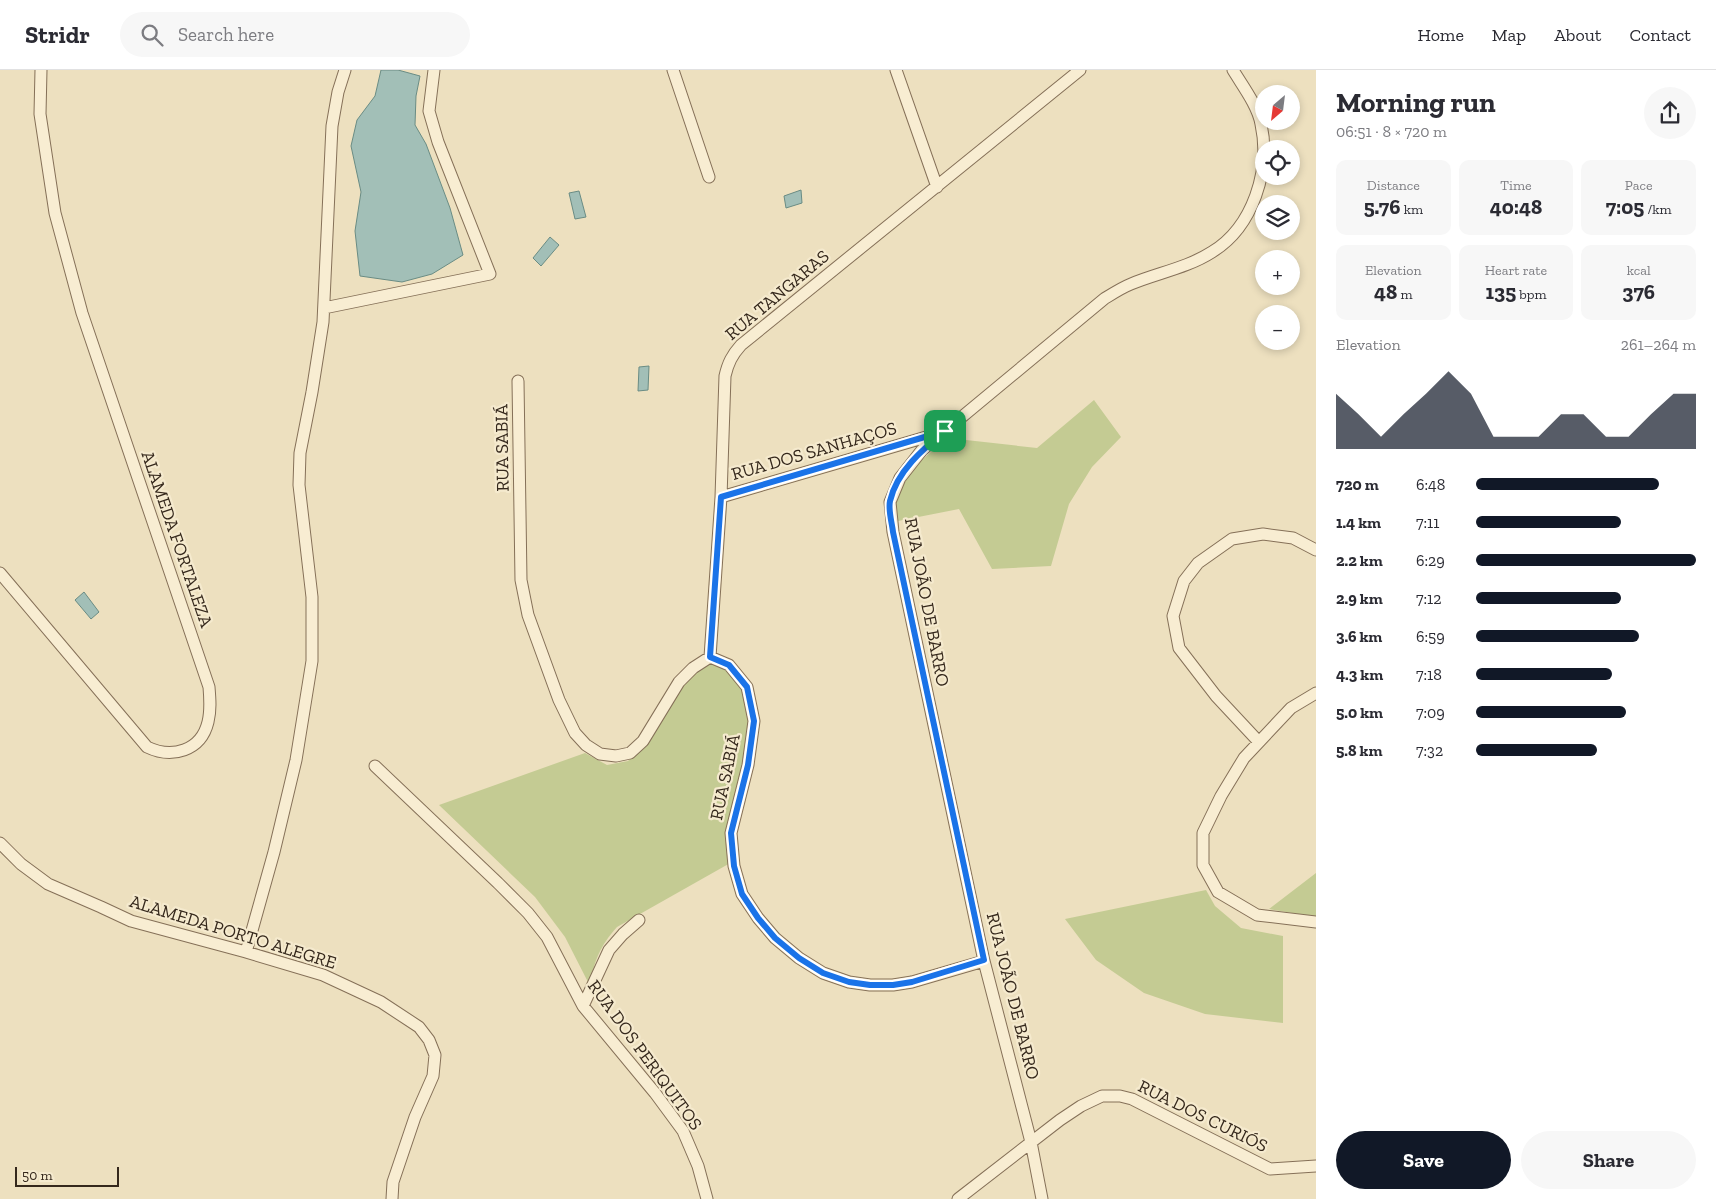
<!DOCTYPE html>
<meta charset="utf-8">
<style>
:root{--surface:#fff;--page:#f7f7f7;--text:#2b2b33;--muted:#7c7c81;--line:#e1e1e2;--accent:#111827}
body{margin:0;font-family:"Zilla Slab",serif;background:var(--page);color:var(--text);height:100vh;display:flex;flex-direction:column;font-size:19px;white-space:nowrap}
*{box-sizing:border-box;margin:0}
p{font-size:16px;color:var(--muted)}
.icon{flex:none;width:28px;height:28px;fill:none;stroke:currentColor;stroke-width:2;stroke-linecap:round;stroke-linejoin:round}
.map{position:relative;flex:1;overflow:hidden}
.panel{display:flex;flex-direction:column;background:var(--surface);width:400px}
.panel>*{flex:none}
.needle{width:32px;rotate:208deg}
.tools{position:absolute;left:1255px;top:15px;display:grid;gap:10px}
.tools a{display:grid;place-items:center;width:45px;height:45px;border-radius:50%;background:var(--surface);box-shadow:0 2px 8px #0003;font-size:25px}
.scale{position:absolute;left:15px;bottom:12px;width:104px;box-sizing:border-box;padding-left:5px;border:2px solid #35281c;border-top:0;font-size:14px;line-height:18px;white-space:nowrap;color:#35281c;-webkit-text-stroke:4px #f5eace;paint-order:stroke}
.pin{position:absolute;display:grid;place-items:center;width:42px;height:42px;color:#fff;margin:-21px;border-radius:10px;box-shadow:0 2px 8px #0006}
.round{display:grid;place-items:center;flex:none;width:52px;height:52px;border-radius:26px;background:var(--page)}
.head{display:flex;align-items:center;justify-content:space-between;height:85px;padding:0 20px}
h1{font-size:28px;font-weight:800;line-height:38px}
.stats{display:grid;grid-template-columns:repeat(3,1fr);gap:8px;height:85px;padding:5px 20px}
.stats div{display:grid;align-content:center;border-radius:10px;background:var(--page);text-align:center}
.stats b{font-size:21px;font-weight:800}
.stats small{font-size:14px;font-weight:400}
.stats p{font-size:14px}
.chart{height:140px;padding:10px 20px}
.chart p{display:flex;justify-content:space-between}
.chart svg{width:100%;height:90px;margin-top:5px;fill:var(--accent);opacity:.7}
.cta{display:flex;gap:10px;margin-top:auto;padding:10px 20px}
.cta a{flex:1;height:58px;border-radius:30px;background:var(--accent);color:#fff;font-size:20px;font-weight:800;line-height:58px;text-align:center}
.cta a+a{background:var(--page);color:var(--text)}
ul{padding:0 20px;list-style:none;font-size:16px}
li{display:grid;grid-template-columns:80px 60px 1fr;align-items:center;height:38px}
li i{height:12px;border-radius:6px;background:var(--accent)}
header{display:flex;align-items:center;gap:30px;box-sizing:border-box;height:70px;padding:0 25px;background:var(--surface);border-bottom:1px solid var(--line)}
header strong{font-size:24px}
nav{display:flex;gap:28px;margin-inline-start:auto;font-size:18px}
.search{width:350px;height:45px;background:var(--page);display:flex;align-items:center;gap:12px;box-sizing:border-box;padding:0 18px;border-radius:28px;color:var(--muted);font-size:19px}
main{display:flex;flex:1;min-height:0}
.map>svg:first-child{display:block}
</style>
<header>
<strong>Stridr</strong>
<div class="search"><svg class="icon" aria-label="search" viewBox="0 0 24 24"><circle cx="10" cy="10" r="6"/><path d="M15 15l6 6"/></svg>Search here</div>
<nav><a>Home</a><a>Map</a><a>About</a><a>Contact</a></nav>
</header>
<main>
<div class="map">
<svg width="1316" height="1129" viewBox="0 0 1316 1129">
<rect width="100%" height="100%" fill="#ede0bf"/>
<path fill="#c4cb93" d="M 1094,330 L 1121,367 L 1092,397 L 1069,434 L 1051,496 L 992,499 L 959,439 L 898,451 C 897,445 895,437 896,431 C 902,404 927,385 948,368 L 1037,378 Z
M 715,592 L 727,598 L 743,620 L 749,651 L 732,792 L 617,857 C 600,876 594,891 590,916 L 565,867 L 535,827 L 439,735 L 585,683 L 607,695 L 628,691 L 646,675 L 683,615 L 704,594 Z
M 1316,803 L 1316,847 L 1269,839 Z
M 1206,820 L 1215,836 L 1241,858 L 1283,866 L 1283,953 L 1205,944 L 1144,923 L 1096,890 L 1065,849 Z"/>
<path fill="#a2bfb7" stroke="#6a8c84" d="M 381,0 L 398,0 L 420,6 L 416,26 L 415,55 L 426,74 L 450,138 L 463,185 L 432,204 L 402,212 L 360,206 L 355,161 L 361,122 L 351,76 L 357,50 L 375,26 Z
M 801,120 L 802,133 L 786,138 L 784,126 Z
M 579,121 L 586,147 L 575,149 L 569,123 Z
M 550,167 L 559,175 L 541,196 L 533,188 Z
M 649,296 L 648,320 L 638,321 L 639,297 Z
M 84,522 L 99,542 L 91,549 L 75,530 Z"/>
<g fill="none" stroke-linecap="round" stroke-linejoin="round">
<g stroke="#857058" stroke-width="13">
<path id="minor" d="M 673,0 L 709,107
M 896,0 L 937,117
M 324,238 L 490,204 L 438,72 L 429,41 L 434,0
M 518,311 L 521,510 L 528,545 L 559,630 L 575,663 L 586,675 L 600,684 L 616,686 L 630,683 L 643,671 L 679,612 L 693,598 L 710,587 L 729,595 L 747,617 L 754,651 L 748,695 L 731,763 L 734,796 L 742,824 L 758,848 L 775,868 L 799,888 L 823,903 L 849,912 L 870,915 L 893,915 L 912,912 L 984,891
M 721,427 L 940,363
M 0,503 L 147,677 C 172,689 201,681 208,652 C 211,640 210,629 209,617 L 82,243 L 55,143 L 40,44 L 41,0
M 710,587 L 721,427 L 725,306 C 728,293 732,285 741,275 L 1080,0
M 1316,623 L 1291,638 L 1244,688 L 1221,726 L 1203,763 L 1203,795 L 1218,822 L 1257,845 L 1316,852
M 1258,671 L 1216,626 L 1179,578 L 1173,546 L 1184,511 L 1198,493 L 1232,469 L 1263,464 L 1293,468 L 1316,480
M 375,696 L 498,813 L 528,843 L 547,867 L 583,936 L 655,1023 L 683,1061 L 698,1096 L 707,1129
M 0,773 L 21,794 L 48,814 L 101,837 L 131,851 L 246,882 L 323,905 L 381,932 L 419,957 L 429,970 L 435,985 L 433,1006 L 415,1047 L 393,1112 L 392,1129
M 246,882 L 274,782 L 296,690 L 312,591 L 312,527 L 299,415 L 300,383 L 312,322 L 323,252 L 332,56 L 338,22 L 345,0
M 583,936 L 609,880 L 623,864 L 639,850
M 958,1129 L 1060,1050 L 1081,1036 L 1102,1026 L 1120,1026 L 1132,1029 L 1270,1099 L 1316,1096
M 1042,1129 L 1031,1072 L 984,891 L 893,462 L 890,432 L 900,408 L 922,380 L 1104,229 C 1112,224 1121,218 1131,214 C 1157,203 1187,198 1212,182 C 1253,157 1271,100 1261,54 C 1258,36 1242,15 1233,0"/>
</g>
<use href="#minor" stroke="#f8edd2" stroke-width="11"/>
</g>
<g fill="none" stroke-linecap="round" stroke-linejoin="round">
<g stroke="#fff" stroke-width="10">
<path id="route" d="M 945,361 C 923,379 897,401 890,431 C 888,440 892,453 893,462 L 984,890 L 912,912 L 893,915 L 870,915 L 849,912 L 823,903 L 799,888 L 775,868 L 758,848 L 742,824 L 734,796 L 731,763 L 748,695 L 754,651 L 747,617 L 729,595 L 710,587 L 721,427 Z"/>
</g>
<use href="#route" stroke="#1a73e8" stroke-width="6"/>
</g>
<g text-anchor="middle" stroke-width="4.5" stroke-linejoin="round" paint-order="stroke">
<g font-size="18" fill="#35281c" stroke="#f5eace">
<text transform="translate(777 225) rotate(-40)" y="6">RUA TANGARAS</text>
<text transform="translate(502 378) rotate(-91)" y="6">RUA SABIÁ</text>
<text transform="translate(814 381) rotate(-16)" y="6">RUA DOS SANHAÇOS</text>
<text transform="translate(177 469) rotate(71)" y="6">ALAMEDA FORTALEZA</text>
<text transform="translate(927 532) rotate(79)" y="6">RUA JOÃO DE BARRO</text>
<text transform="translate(725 707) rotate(-78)" y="6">RUA SABIÁ</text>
<text transform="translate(233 862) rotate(17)" y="6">ALAMEDA PORTO ALEGRE</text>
<text transform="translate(1013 926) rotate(76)" y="6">RUA JOÃO DE BARRO</text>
<text transform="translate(645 985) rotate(54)" y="6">RUA DOS PERIQUITOS</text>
<text transform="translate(1203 1046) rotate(26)" y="6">RUA DOS CURIÓS</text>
</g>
</g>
</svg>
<div class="tools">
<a><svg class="needle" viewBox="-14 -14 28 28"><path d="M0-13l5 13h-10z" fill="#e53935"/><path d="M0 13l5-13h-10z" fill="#7c7c81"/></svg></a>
<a><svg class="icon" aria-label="locate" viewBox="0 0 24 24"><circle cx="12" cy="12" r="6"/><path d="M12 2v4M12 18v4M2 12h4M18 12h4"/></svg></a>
<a><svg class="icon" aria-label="layers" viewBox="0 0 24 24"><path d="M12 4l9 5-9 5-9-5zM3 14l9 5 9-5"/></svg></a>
<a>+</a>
<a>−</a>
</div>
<div class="scale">50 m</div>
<div class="pin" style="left:945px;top:361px;background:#1e9e55"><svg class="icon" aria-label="arrive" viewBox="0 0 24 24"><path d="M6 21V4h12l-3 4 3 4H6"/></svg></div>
</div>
<section class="panel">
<div class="head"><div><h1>Morning run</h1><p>06:51 · 8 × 720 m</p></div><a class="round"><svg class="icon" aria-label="share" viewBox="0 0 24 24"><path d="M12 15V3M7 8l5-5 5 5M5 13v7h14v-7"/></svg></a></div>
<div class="stats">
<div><p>Distance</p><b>5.76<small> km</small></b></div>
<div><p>Time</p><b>40:48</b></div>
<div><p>Pace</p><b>7:05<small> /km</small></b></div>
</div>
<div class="stats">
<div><p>Elevation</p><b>48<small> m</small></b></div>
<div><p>Heart rate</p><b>135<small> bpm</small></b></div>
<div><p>kcal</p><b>376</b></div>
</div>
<div class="chart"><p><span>Elevation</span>261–264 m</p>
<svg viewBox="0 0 160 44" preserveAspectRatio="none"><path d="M0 44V17L10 27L20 38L30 27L40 17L50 6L60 17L70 38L80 38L90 38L100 27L110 27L120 38L130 38L140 27L150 17L160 17V44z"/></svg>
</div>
<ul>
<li><b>720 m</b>6:48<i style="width:83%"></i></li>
<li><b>1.4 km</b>7:11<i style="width:66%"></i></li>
<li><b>2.2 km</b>6:29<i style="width:100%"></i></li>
<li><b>2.9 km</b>7:12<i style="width:66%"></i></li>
<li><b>3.6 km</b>6:59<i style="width:74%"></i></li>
<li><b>4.3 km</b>7:18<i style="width:62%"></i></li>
<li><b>5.0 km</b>7:09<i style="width:68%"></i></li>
<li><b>5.8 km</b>7:32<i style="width:55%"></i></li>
</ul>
<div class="cta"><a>Save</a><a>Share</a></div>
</section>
</main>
